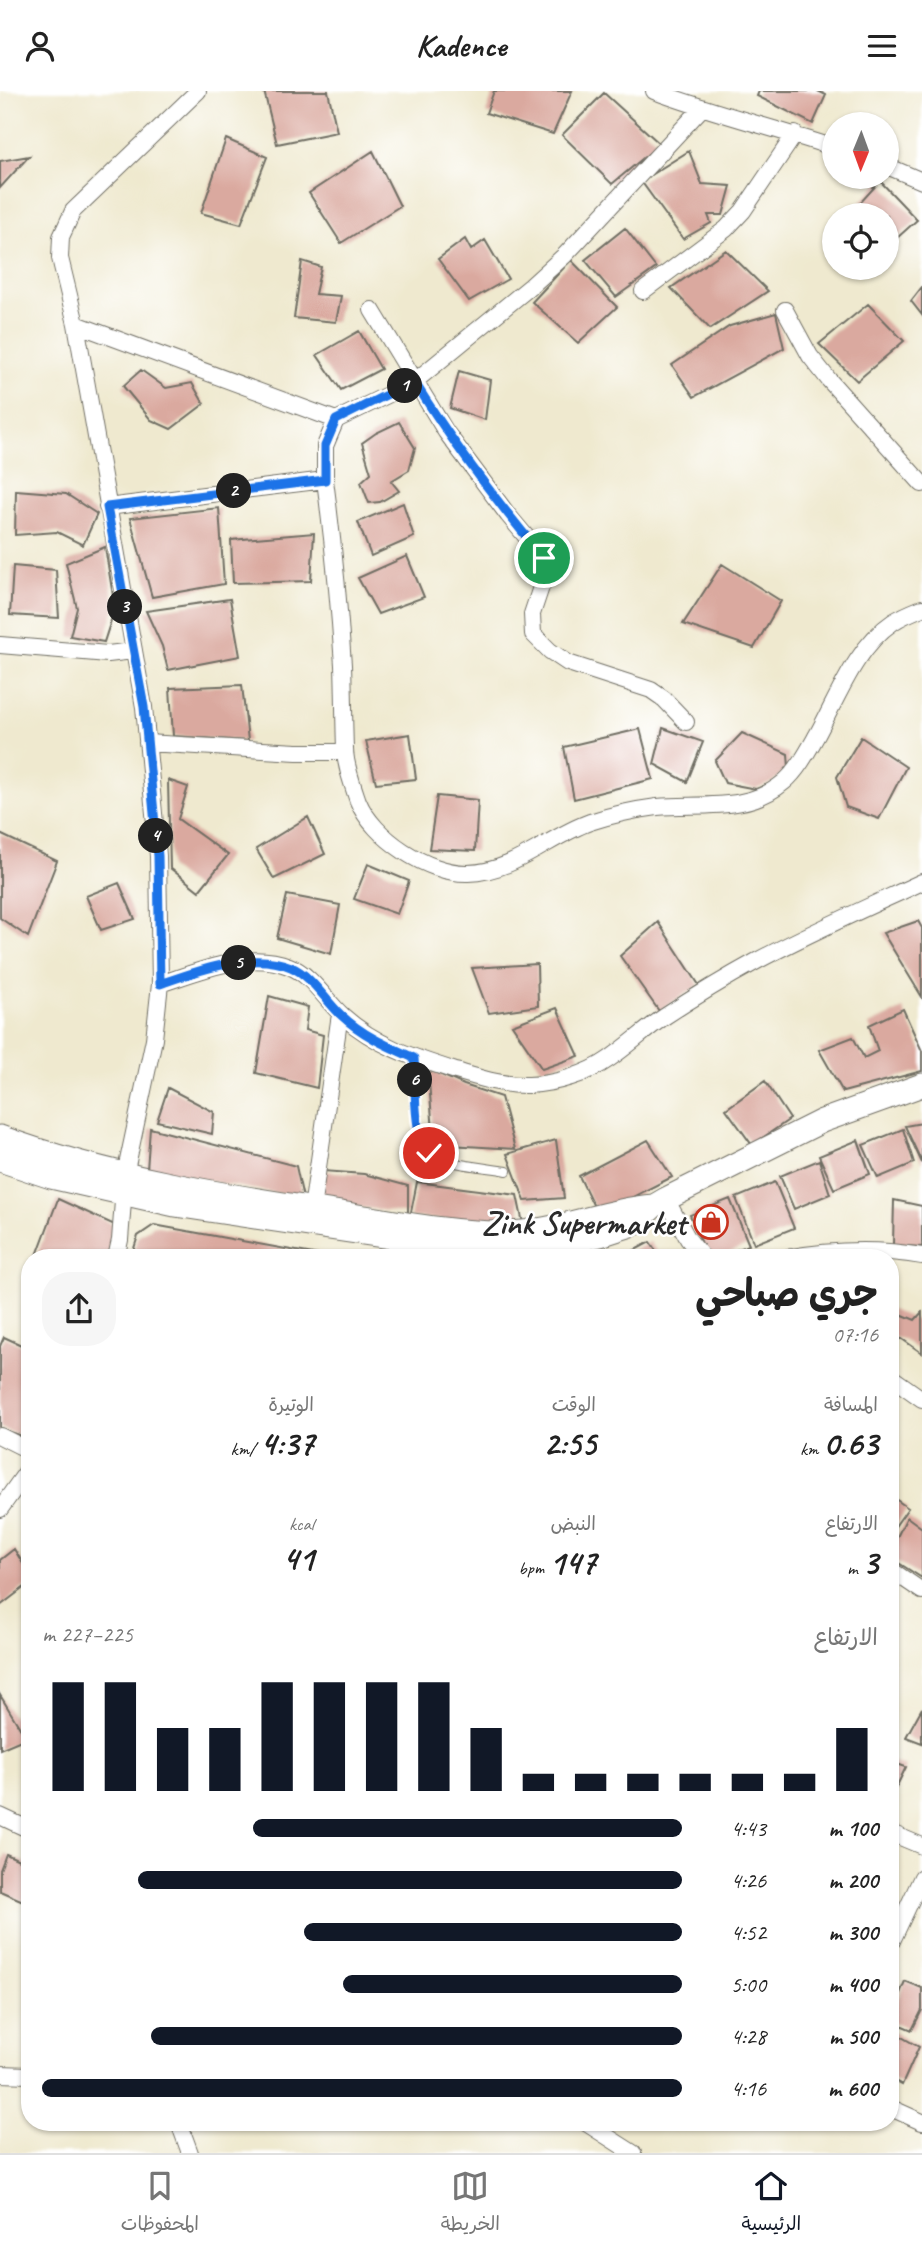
<!DOCTYPE html>
<html lang="ar">
<meta charset="utf-8">
<style>
:root{--surface:#fff;--page:#f6f6f6;--text:#222;--muted:#767676;--line:#e0e0e0;--accent:#111827}
body{margin:0;font-family:Caveat,"Playpen Sans Arabic",sans-serif;background:var(--page);color:var(--text);direction:rtl;height:100vh;display:flex;flex-direction:column;font-size:26px;white-space:nowrap}
*{box-sizing:border-box;margin:0}
p{font-size:23px;color:var(--muted)}
.icon{flex:none;width:38px;height:38px;fill:none;stroke:currentColor;stroke-width:2;stroke-linecap:round;stroke-linejoin:round}
.map{position:relative;flex:1;overflow:hidden;direction:ltr}
.sheet{position:absolute;left:21px;top:1158px;width:878px;height:882px;display:flex;flex-direction:column;background:var(--surface);border-radius:28px;box-shadow:0 2px 5px #0004;direction:rtl}
.sheet>*{flex:none}
.needle{width:46px;rotate:181deg}
.fabs{position:absolute;left:822px;top:21px;display:grid;gap:14px}
.fabs a{display:grid;place-items:center;width:77px;height:77px;border-radius:50%;background:var(--surface);box-shadow:0 2px 5px #0004;font-size:35px}
.pin{position:absolute;display:grid;place-items:center;width:60px;height:60px;color:#fff;margin:-30px;border:4px solid #fff;border-radius:50%;box-shadow:0 2px 7px #0007}
.km{position:absolute;width:35px;height:35px;margin:-18px;border-radius:50%;background:#222;color:#fff;font-size:19px;line-height:35px;text-align:center}
.round{display:grid;place-items:center;flex:none;width:74px;height:74px;border-radius:28px;background:var(--page)}
.head{display:flex;align-items:center;justify-content:space-between;height:119px;padding:0 21px}
h1{font-size:38px;font-weight:700;line-height:52px}
.stats{display:grid;grid-template-columns:repeat(3,1fr);gap:10px;height:119px;padding:7px 21px}
.stats div{display:grid;align-content:center}
.stats b{font-size:35px;font-weight:700}
.stats small{font-size:19px;font-weight:400}
.stats p{font-size:19px}
.chart{height:196px;padding:14px 21px}
.chart p{display:flex;justify-content:space-between}
.chart svg{width:100%;height:126px;margin-top:7px;stroke:var(--accent);stroke-width:6}
ul{padding:0 21px;list-style:none;font-size:23px}
li{display:grid;grid-template-columns:112px 84px 1fr;align-items:center;height:52px}
li i{height:18px;border-radius:9px;background:var(--accent)}
header{display:flex;justify-content:space-between;align-items:center;height:91px;padding:0 21px;background:var(--surface);font-size:32px;font-weight:700}
.menu{display:flex;justify-content:space-around;align-items:center;height:98px;border-top:2px solid var(--line);background:var(--surface);font-size:19px;color:var(--muted)}
.menu a{display:grid;justify-items:center;gap:4px}
.menu .current{color:var(--accent)}
.map>svg:first-child{display:block}
</style>
<header><svg class="icon" aria-label="menu" viewBox="0 0 24 24"><path d="M4 6h16M4 12h16M4 18h16"/></svg>Kadence<svg class="icon" aria-label="person" viewBox="0 0 24 24"><circle cx="12" cy="8" r="4"/><path d="M4 21q1-7 8-7t8 7"/></svg></header>
<div class="map">
<svg width="922" height="2062" viewBox="0 0 922 2062">
<rect width="100%" height="100%" fill="#fff"/>
<filter id="ink" filterUnits="userSpaceOnUse"><feTurbulence type="fractalNoise" baseFrequency=".0143" numOctaves="2"/><feDisplacementMap in="SourceGraphic" scale="14" xChannelSelector="R" yChannelSelector="G"/><feConvolveMatrix kernelMatrix="1 2 1 2 8 2 1 2 1" color-interpolation-filters="sRGB"/></filter>
<filter id="wash" filterUnits="userSpaceOnUse"><feTurbulence type="fractalNoise" baseFrequency=".00686" numOctaves="4" result="noise"/><feDisplacementMap in="SourceGraphic" scale="28" xChannelSelector="R" yChannelSelector="G"/><feGaussianBlur stdDeviation="1.57" result="paint"/><feColorMatrix in="noise" values="0 0 0 0 0 0 0 0 0 0 0 0 0 0 0 0 0 1.4 0 .05"/><feComposite in="paint" operator="in"/></filter>
<g filter="url(#wash)">
<rect width="100%" height="100%" fill="#efe9cf"/>
<g id="blocks">
<path fill="#daa99f" d="M 264,0 L 328,0 L 337,41 L 277,53 Z
M 494,0 L 572,0 L 553,43 L 486,22 Z
M 759,0 L 818,0 L 826,4 L 813,33 L 757,5 Z
M 604,2 L 660,53 L 612,93 L 562,44 Z
M 226,48 L 267,66 L 241,133 L 201,122 Z
M 373,60 L 400,115 L 341,152 L 309,102 Z
M 689,60 L 702,93 L 731,95 L 723,124 L 708,124 L 711,132 L 683,148 L 641,90 Z
M 29,65 L 0,97 L 0,70 Z
M 880,90 L 917,129 L 887,156 L 887,124 L 849,124 Z
M 625,137 L 656,177 L 616,206 L 585,169 Z
M 465,148 L 471,159 L 485,149 L 508,188 L 469,210 L 438,168 Z
M 726,159 L 768,200 L 710,238 L 671,197 Z
M 571,169 L 617,216 L 578,252 L 532,211 Z
M 302,170 L 321,176 L 315,203 L 341,205 L 336,231 L 294,227 Z
M 922,196 L 922,224 L 911,210 Z
M 868,213 L 904,250 L 857,290 L 819,253 Z
M 776,222 L 784,257 L 694,306 L 672,274 L 730,235 Z
M 359,240 L 381,278 L 341,299 L 317,264 Z
M 141,279 L 166,297 L 192,292 L 204,313 L 171,338 L 151,329 L 123,295 Z
M 459,280 L 490,289 L 485,329 L 450,317 Z
M 399,331 L 415,357 L 409,379 L 391,390 L 399,400 L 380,411 L 369,412 L 361,391 L 371,382 L 362,352 L 376,342 Z
M 16,399 L 66,403 L 97,423 L 83,454 L 57,441 L 15,444 Z
M 403,412 L 414,446 L 371,465 L 358,431 Z
M 219,417 L 224,493 L 152,506 L 130,427 Z
M 314,442 L 311,490 L 233,492 L 231,449 Z
M 105,456 L 115,517 L 104,551 L 70,545 L 77,517 L 66,472 Z
M 407,465 L 424,506 L 378,523 L 358,487 Z
M 722,473 L 781,510 L 754,557 L 683,533 Z
M 13,475 L 56,479 L 59,527 L 10,524 Z
M 230,508 L 240,565 L 168,579 L 162,555 L 146,520 Z
M 242,594 L 248,650 L 173,645 L 170,597 Z
M 663,637 L 703,651 L 687,691 L 654,673 Z
M 640,638 L 653,688 L 574,708 L 564,656 Z
M 742,642 L 788,663 L 789,677 L 771,692 L 756,698 L 725,692 L 715,670 Z
M 410,643 L 416,688 L 376,692 L 366,650 Z
M 861,646 L 906,676 L 879,728 L 846,716 L 837,686 Z
M 168,689 L 188,696 L 178,728 L 228,764 L 199,800 L 170,777 Z
M 437,705 L 478,709 L 475,760 L 429,758 Z
M 308,726 L 325,763 L 274,788 L 256,758 Z
M 0,743 L 57,770 L 28,846 L 0,827 Z
M 368,773 L 409,790 L 397,823 L 354,808 Z
M 119,792 L 135,828 L 101,839 L 86,805 Z
M 287,804 L 340,814 L 331,863 L 277,847 Z
M 918,830 L 922,837 L 922,906 L 883,842 Z
M 658,831 L 699,894 L 659,920 L 620,865 Z
M 537,873 L 538,915 L 489,922 L 472,877 Z
M 269,905 L 308,916 L 305,939 L 323,944 L 317,997 L 256,982 Z
M 557,917 L 579,965 L 542,978 L 512,934 Z
M 903,918 L 922,960 L 922,980 L 843,1001 L 819,959 L 853,946 L 864,967 L 878,960 L 869,934 Z
M 428,978 L 464,994 L 501,1006 L 515,1058 L 434,1053 Z
M 765,990 L 790,1028 L 752,1054 L 726,1018 Z
M 168,997 L 214,1021 L 212,1043 L 157,1030 Z
M 922,1032 L 922,1072 L 905,1035 Z
M 150,1037 L 296,1075 L 303,1107 L 147,1079 Z
M 903,1038 L 914,1072 L 878,1087 L 863,1054 Z
M 556,1049 L 564,1107 L 525,1110 L 507,1063 Z
M 648,1049 L 672,1086 L 598,1124 L 579,1085 Z
M 858,1049 L 870,1083 L 834,1098 L 819,1065 Z
M 819,1069 L 830,1103 L 794,1118 L 780,1085 Z
M 323,1080 L 364,1083 L 408,1095 L 408,1123 L 318,1110 Z
M 417,1091 L 517,1104 L 524,1137 L 410,1126 Z
M 775,1091 L 794,1137 L 754,1153 L 736,1107 Z
M 58,1108 L 117,1135 L 109,1167 L 36,1167 Z
M 730,1108 L 749,1154 L 716,1167 L 708,1167 L 690,1124 Z
M 894,1109 L 922,1115 L 922,1156 L 893,1154 Z
M 154,1134 L 330,1166 L 330,1167 L 131,1167 L 138,1145 Z
M 650,1151 L 661,1167 L 620,1167 Z
M 891,1219 L 915,1229 L 922,1221 L 922,1262 L 902,1248 L 891,1246 Z
M 4,1246 L 30,1258 L 30,1348 L 0,1337 L 0,1255 Z
M 891,1405 L 908,1417 L 891,1441 Z
M 907,1426 L 922,1437 L 922,1487 L 891,1467 L 891,1458 Z
M 14,1458 L 30,1484 L 30,1492 L 0,1515 L 0,1469 Z
M 0,1604 L 26,1647 L 0,1658 Z
M 922,1617 L 922,1652 L 906,1646 Z
M 891,1671 L 906,1676 L 891,1707 Z
M 6,1763 L 30,1774 L 30,1813 L 0,1800 L 0,1779 Z
M 905,1890 L 922,1897 L 922,1919 L 912,1939 L 891,1930 L 891,1924 Z
M 891,1940 L 919,1956 L 902,1994 L 891,1988 Z"/>
</g>
</g>
<g filter="url(#ink)">
<use href="#blocks" fill-opacity="0" stroke="#706e64" stroke-width="2"/>
<g fill="none" stroke-linecap="round" stroke-linejoin="round">
<g stroke="#706e64" stroke-width="10">
<path id="service" d="M 414,967 C 415,989 412,1051 431,1063 C 448,1074 485,1076 507,1080"/>
</g>
<g stroke="#706e64" stroke-width="18">
<path id="minor" d="M 654,0 C 713,22 775,37 835,57
M 887,75 L 922,90
M 643,200 L 726,138 L 743,120 L 795,43
M 372,219 L 446,341 L 508,424 L 544,467 L 545,484 L 532,523 L 533,543 L 550,560 L 568,572 L 651,599 L 664,608 L 686,631
M 785,219 L 810,265 L 829,289 L 922,393
M 76,233 L 336,329
M 325,389 C 333,450 339,512 343,574 C 344,602 344,630 345,658 C 345,674 353,695 358,710 C 373,747 428,783 468,782 C 514,781 548,746 590,731 C 611,724 634,719 657,716 C 700,712 748,722 784,691 C 798,679 808,660 817,644 C 838,606 856,556 893,531 C 902,525 912,521 922,517
M 107,416 L 325,389 L 325,355 L 336,329 L 414,291 L 531,195 L 565,164 L 701,18
M 0,554 L 108,563 L 133,560
M 147,652 L 297,661 L 345,661
M 160,893 C 199,880 248,859 289,875 C 312,884 325,909 343,925 C 376,955 415,967 456,980 C 480,987 504,995 529,994 C 555,993 588,983 609,968 C 628,955 645,939 664,926 C 693,907 724,888 755,871 C 809,842 866,817 922,791
M 666,1108 L 688,1148 L 703,1167
M 312,1118 L 340,923
M 116,1167 L 120,1149 L 125,1084 L 154,948 L 160,893 L 158,765 L 144,616 L 76,233 L 60,167 L 61,146 L 73,120 L 198,0
M 785,1167 C 831,1159 876,1157 922,1165
M 891,1286 L 922,1308
M 0,1345 L 30,1360
M 0,1418 L 30,1376
M 891,1479 L 922,1500
M 0,1725 L 30,1739
M 891,1742 L 922,1755
M 891,1852 L 922,1786
M 0,1983 L 30,1984
M 891,2017 L 922,2031
M 179,2032 L 190,2062
M 586,2032 L 633,2062"/>
</g>
<g stroke="#706e64" stroke-width="25">
<path id="secondary" d="M 0,1046 C 108,1086 222,1104 335,1121 C 391,1130 447,1142 503,1142 C 555,1142 602,1119 654,1115
M 0,1069 L 51,1086 L 175,1114 L 450,1155 L 530,1158 L 560,1153 L 600,1144 L 634,1133 L 654,1115 L 666,1108 L 822,1030 L 922,994"/>
</g>
<use href="#service" stroke="#fff" stroke-width="8"/>
<use href="#minor" stroke="#fff" stroke-width="16"/>
<use href="#secondary" stroke="#fff" stroke-width="23"/>
</g>
</g>
<g fill="none" stroke-linecap="round" stroke-linejoin="round" filter="url(#ink)">
<g stroke="#fff" stroke-width="14">
<path id="route" d="M 429,1062 C 412,1044 416,992 414,967 C 387,955 362,944 341,924 C 324,908 312,885 291,876 C 252,859 197,880 160,893 L 158,765 L 144,616 L 107,416 L 325,389 L 325,355 L 336,329 L 414,290 C 453,353 497,411 544,467"/>
</g>
<use href="#route" stroke="#1a73e8" stroke-width="9"/>
</g>
<defs>
<g id="shop-ring" transform="scale(1.75)"><circle r="9.5" fill="#fff" stroke="#c8321e" stroke-width="1.5"/><path d="M-5-2.5h2.3a2.7 3.5 0 0 1 5.4 0H5L5.5 6h-11ZM-1.5-2.5h3a1.5 2.3 0 0 0-3 0Z" fill="#c8321e"/></g>
</defs>
<g fill-rule="evenodd">
<use href="#shop-ring" x="711" y="1131"/>
</g>
<g text-anchor="middle" stroke-width="5" stroke-linejoin="round" paint-order="stroke">
<g font-size="33" font-weight="bold" fill="#2b2b2b" stroke="#fff" text-anchor="end">
<text x="686" y="1143">Zink Supermarket</text>
</g>
</g>
</svg>
<div class="fabs">
<a><svg class="needle" viewBox="-14 -14 28 28"><path d="M0-13l5 13h-10z" fill="#e53935"/><path d="M0 13l5-13h-10z" fill="#767676"/></svg></a>
<a><svg class="icon" aria-label="locate" viewBox="0 0 24 24"><circle cx="12" cy="12" r="6"/><path d="M12 2v4M12 18v4M2 12h4M18 12h4"/></svg></a>
</div>
<div class="pin" style="left:544px;top:467px;background:#1e9e55"><svg class="icon" aria-label="arrive" viewBox="0 0 24 24"><path d="M6 21V4h12l-3 4 3 4H6"/></svg></div>
<div class="pin" style="left:429px;top:1062px;background:#d93025"><svg class="icon" aria-label="check" viewBox="0 0 24 24"><path d="M5 12l5 5 9-10"/></svg></div>
<b class="km" style="left:405px;top:295px">1</b>
<b class="km" style="left:234px;top:400px">2</b>
<b class="km" style="left:125px;top:516px">3</b>
<b class="km" style="left:156px;top:745px">4</b>
<b class="km" style="left:239px;top:872px">5</b>
<b class="km" style="left:415px;top:989px">6</b>
<section class="sheet">
<div class="head"><div><h1>جري صباحي</h1><p>07:16</p></div><a class="round"><svg class="icon" aria-label="share" viewBox="0 0 24 24"><path d="M12 15V3M7 8l5-5 5 5M5 13v7h14v-7"/></svg></a></div>
<div class="stats">
<div><p>المسافة</p><b>0.63<small> km</small></b></div>
<div><p>الوقت</p><b>2:55</b></div>
<div><p>الوتيرة</p><b>4:37<small> /km</small></b></div>
</div>
<div class="stats">
<div><p>الارتفاع</p><b>3<small> m</small></b></div>
<div><p>النبض</p><b>147<small> bpm</small></b></div>
<div><p>kcal</p><b>41</b></div>
</div>
<div class="chart"><p><span>الارتفاع</span>225–227 m</p>
<svg viewBox="0 0 160 44" preserveAspectRatio="none"><path d="M5 44V6M15 44V6M25 44V22M35 44V22M45 44V6M55 44V6M65 44V6M75 44V6M85 44V22M95 44V38M105 44V38M115 44V38M125 44V38M135 44V38M145 44V38M155 44V22"/></svg>
</div>
<ul>
<li><b>100 m</b>4:43<i style="width:67%"></i></li>
<li><b>200 m</b>4:26<i style="width:85%"></i></li>
<li><b>300 m</b>4:52<i style="width:59%"></i></li>
<li><b>400 m</b>5:00<i style="width:53%"></i></li>
<li><b>500 m</b>4:28<i style="width:83%"></i></li>
<li><b>600 m</b>4:16<i style="width:100%"></i></li>
</ul>
</section>
</div>
<nav class="menu">
<a class="current"><svg class="icon" aria-label="home" viewBox="0 0 24 24"><path d="M3 11l9-7 9 7M6 9v11h12V9"/></svg>الرئيسية</a>
<a><svg class="icon" aria-label="map" viewBox="0 0 24 24"><path d="M3 6l6-2 6 2 6-2v14l-6 2-6-2-6 2zM9 4v14M15 6v14"/></svg>الخريطة</a>
<a><svg class="icon" aria-label="saved" viewBox="0 0 24 24"><path d="M7 4h10v16l-5-4-5 4z"/></svg>المحفوظات</a>
</nav>
